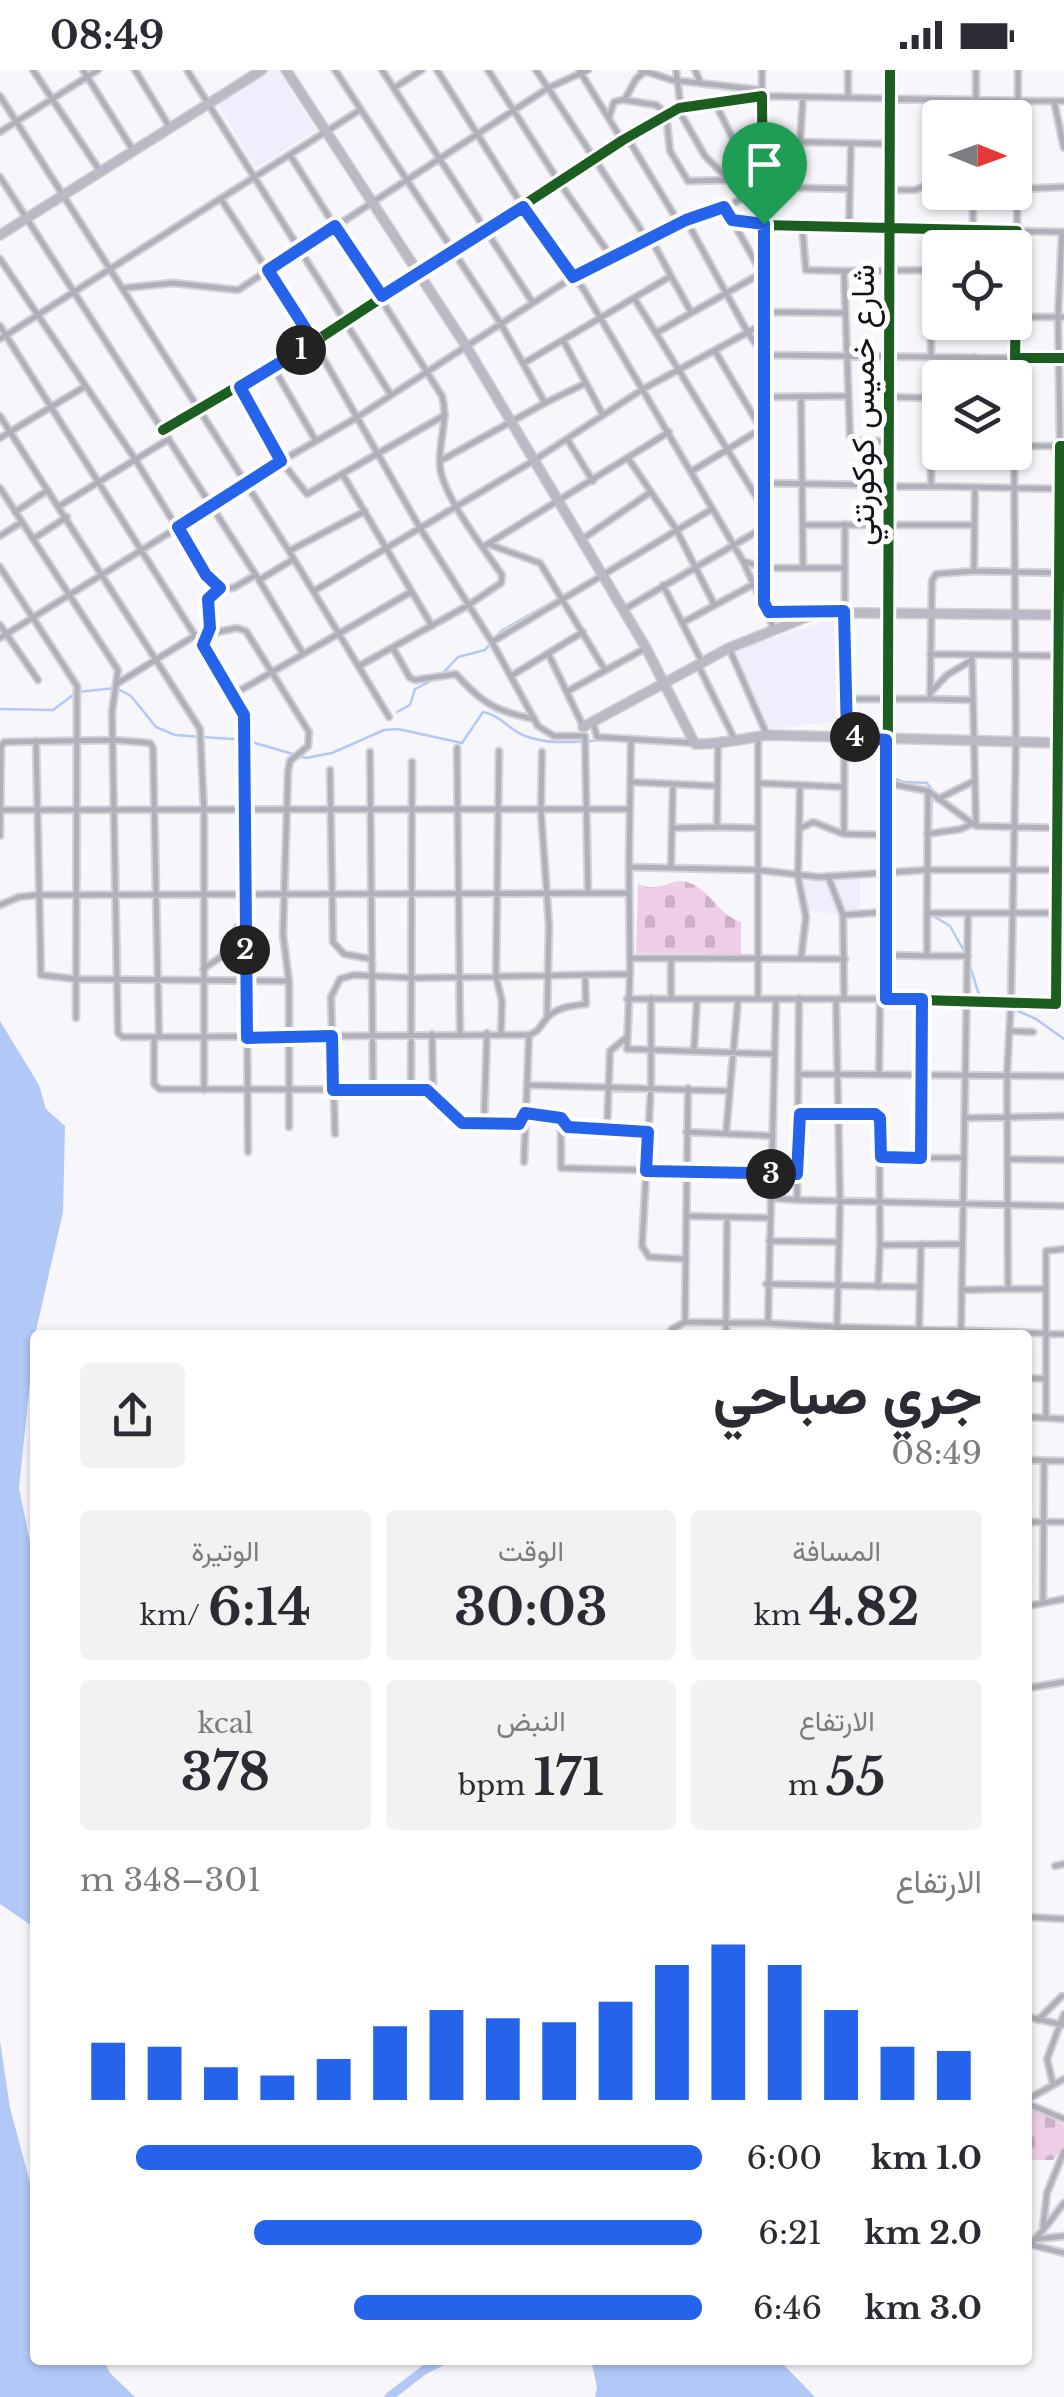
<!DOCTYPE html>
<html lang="ar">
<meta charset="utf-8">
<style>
:root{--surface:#fff;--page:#f2f2f3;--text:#2b2b33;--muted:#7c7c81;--accent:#2563eb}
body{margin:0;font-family:"Libre Baskerville",Vazirmatn,serif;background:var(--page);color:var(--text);direction:rtl;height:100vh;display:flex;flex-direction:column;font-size:38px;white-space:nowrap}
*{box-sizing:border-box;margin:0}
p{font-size:32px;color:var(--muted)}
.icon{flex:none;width:55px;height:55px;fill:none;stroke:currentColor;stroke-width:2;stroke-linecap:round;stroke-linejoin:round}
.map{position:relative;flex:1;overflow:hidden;direction:ltr}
.side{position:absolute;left:30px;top:1260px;width:1002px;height:1035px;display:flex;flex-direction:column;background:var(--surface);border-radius:10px;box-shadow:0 2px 8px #0004;direction:rtl}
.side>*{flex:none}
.needle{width:65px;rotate:91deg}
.controls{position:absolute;left:922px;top:30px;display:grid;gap:20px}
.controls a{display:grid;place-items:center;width:110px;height:110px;border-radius:10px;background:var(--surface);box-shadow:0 2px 8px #0004;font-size:50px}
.pin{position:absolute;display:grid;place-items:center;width:85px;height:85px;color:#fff;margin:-102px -42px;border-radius:50% 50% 50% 0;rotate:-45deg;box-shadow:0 0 10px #0007}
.pin .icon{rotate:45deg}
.km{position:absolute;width:50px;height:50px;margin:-25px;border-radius:50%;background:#222;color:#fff;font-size:28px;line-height:50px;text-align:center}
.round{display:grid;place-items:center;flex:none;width:105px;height:105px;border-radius:10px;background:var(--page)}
.overview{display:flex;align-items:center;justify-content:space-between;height:170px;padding:0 50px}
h1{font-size:55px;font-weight:800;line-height:75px}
.figures{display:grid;grid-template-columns:repeat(3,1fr);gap:15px;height:170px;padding:10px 50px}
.figures div{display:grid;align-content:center;border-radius:10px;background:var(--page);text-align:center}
.figures b{font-size:50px;font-weight:800}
.figures small{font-size:28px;font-weight:400}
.figures p{font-size:28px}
.chart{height:280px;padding:20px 50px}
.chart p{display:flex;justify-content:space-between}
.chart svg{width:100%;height:180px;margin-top:10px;stroke:var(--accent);stroke-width:6}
ul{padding:0 50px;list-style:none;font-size:32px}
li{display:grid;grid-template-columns:160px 120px 1fr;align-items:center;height:75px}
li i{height:25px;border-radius:12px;background:var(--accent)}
.status{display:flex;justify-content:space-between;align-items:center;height:70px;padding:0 50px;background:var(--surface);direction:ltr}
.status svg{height:28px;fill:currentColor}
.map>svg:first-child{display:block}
</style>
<div class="status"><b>08:49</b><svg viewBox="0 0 49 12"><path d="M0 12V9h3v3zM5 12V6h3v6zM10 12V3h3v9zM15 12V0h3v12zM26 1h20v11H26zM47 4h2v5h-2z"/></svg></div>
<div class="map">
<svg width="1064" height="2327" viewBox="0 0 1064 2327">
<defs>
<pattern id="cemetery-stones" width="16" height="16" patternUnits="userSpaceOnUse" patternTransform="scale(2.5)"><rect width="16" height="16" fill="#efcde7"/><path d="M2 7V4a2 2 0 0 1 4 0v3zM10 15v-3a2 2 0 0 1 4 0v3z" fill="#ccafc6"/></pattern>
</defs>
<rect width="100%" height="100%" fill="#f7f6fb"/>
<path fill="#f2edfc" d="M 269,0 L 278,0 L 316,60 L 256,98 L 218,35 Z
M 841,547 L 838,651 L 770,659 L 735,580 Z
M 802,802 L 860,807 L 860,840 L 840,845 L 802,839 Z"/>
<path fill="url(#cemetery-stones)" d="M 678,811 C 707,811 715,844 741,852 L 741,884 L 636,883 L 638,814 C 654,821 662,815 678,811 Z
M 1028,2036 L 1064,2055 L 1064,2076 L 1053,2090 L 1028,2090 Z"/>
<path fill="#b2c9f8" d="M 0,951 L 39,1015 L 46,1039 L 65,1056 L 63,1142 L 35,1265 L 19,1418 L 35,1496 L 35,1858 L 0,1834 Z
M 0,1971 L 10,2038 L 35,2131 L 35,2290 L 104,2290 L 110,2303 L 135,2327 L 0,2327 Z
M 591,2290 L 779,2290 L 815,2327 L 595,2327 L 597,2317 Z"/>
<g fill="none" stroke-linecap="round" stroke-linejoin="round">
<path stroke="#b2c9f8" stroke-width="2.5" d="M 604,501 L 624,488
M 443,603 L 458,587 L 485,580 L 501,561 L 559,528
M 0,639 L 53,640 L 77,622 L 116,618 L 131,626 L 156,657 L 175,665 L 245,670 L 306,688 L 332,683 L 384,660 L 398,659 L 462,673 L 483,642 C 501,645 510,661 525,666 C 552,676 580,671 607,670
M 397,642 L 410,635 L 415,619 L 437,608
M 813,662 L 840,663
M 635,667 L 687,669
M 719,668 L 760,662
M 866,672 L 885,682
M 890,699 L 891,707 L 903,712 L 927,713 L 932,720 L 930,799
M 930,844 L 950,856 L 964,881
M 969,893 L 980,928
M 985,934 L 1011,938 L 1036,949 L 1064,969"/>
<path stroke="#b2c9f8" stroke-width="9" d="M 389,2327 L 424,2300 L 444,2290"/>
<g stroke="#d4d2d6" stroke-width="9">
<path id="street" d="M 33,0 L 100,101
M 83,0 L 133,80
M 135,0 L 169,56
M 187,0 L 391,325
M 335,0 L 501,254 L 545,333 L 440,391
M 382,0 L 533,233
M 437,0 L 523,137 L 584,220 L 743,491 L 774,559
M 488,0 L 559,112 L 610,185
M 536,0 L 548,18 L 588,0
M 579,0 L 622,70
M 641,0 L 672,10 L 761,20
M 676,0 L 682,46 L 705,86 L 729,110 L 753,111
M 695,0 L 700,12
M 762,0 L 762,26 L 1018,31 L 1017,161 L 1064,162
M 890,0 L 887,929 L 1056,934 L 1060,376 L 1064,376
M 1018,0 L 1018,31 L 1064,31
M 394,18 L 422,0
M 0,26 L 289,481 L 389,647
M 848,28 L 848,0
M 624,30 L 656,35 L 661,39 L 667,53 L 670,81 L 688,111 L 729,110
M 932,30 L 934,75 L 940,74
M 976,31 L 976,0
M 1054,31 L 1064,78
M 715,33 L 754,111
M 609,47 L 614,32 L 625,29 L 636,9 L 644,2
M 0,62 L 98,0
M 627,67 L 679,153
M 803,72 L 890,74
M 290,85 L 442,326 C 449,350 438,372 440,396 C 442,425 485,480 502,505 L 501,513 L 467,536 L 359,596
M 0,107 L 259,510 L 302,582
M 797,118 L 803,27
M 1018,119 L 1064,117
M 889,120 L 915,120 L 931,113 L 936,101 L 934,75
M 973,122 L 973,178
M 221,129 L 314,272 L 420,458 L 492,572 L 538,656 L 554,666 L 585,666
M 724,137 L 732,150 L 763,155 L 764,285 L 1015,288 L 1015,312
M 686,150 L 748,263 L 764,285 L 764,531
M 732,150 L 762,204
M 849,155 L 851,73
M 802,156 L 806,200 L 843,201
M 0,189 L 135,389 L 206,505 L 220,518
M 931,200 L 931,287
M 762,203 L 656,263 L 763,438
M 671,206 L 691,242
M 124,218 L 173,213 L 238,220 L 548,18 L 647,169
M 634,228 L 656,263
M 765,242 L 845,243
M 1015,247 L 1064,247
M 0,256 L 245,645 L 248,1082
M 0,269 L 360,40
M 563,270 L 603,345
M 715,281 L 764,364
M 524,293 L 671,206 L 650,167
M 273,297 L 316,371
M 975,308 L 975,287
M 240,317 L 281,391 L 307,424 L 445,345
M 764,327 L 846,326
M 801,327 L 803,498
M 889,327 L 940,328
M 545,333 L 586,313
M 0,346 L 200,659 L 204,742 L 204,1020
M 163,360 L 314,272 L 623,70 L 679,38 L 762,26 L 763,155 L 1017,161 L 1015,288 L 1064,288
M 0,368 L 84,317
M 567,369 L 593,411
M 889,371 L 855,371 L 850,367 L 844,201 L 940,200
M 1015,376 L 1060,376 L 1058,247 L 1062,162
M 628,388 L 676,459 L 714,534
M 692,401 L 761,359
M 343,405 L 432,556
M 764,413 L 1064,419
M 931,415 L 932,328
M 0,418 L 118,600 L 112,642 L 118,963 L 123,967 L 154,967 L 529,965 C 540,961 539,957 547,948 C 556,937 572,936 586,934 L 585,906
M 61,435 L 169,369
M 15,442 L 48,420
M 803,455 L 974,455
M 0,466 L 22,452
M 33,469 L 67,447
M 581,470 L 651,422
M 488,474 L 540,493 L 605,600
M 483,477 L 669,362
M 289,481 L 365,441
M 746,492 L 764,498 L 843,498
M 0,497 L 77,616 L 76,948
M 974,501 L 975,417
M 259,510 L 294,489
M 663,515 L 702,592
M 314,521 L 533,391 L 643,319 L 765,253
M 623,540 L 763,458
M 682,553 L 754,514
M 0,555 L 38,610
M 208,564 L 237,558 L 246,561 L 309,662 L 308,676 L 290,691 L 288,701 L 283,865 L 289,911 L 289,1057
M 208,564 L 211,523 L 220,518 L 233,518 L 256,505
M 0,568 L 211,437 L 245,412 L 356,348 L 573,207 L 611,186 L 686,150 L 732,134 L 763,117 L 850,119
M 492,572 L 712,439
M 393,578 L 410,608 L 415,610 L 456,604 C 482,633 495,641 534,649
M 729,578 L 767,665
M 548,583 L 583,656
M 930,584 L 1064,586
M 972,585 L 976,756
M 699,597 L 734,668
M 511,606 L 583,562
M 118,613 L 196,565
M 568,621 L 646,578
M 931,622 L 947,605 L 972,590
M 234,624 L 411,522
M 846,629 L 930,629 L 932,511 L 936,504 L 974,501 L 1064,503
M 930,629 L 972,630
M 593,652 L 597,667 L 693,673
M 585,666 L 588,823
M 631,669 L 629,797 L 758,800 L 758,929
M 758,669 L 758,800 L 819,807 L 926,800 L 1058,800
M 36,671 L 41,905 L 75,909 L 289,911
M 718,675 L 717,757 L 757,758
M 457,678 L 460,964
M 499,681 L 496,907 L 502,931 L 501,964
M 370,682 L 373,1019
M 542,682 L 541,741 L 549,855 L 547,948
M 330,700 L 333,872 L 344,884 L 371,889
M 630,712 L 717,716
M 759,713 L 844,717
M 887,713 L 928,721 L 976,756 L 1058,758
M 800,715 L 798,807 L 806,847 L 801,888
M 938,729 L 974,711
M 0,740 L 630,739
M 672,758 L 717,757
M 799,759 L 813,752 L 844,764 L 845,454
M 844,764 L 886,765
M 927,764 L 961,759 L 972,754
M 0,766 L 1,677 L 4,672 L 114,670 L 150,673 L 153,678 L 159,967
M 629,797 L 630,904 L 627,979 L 774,984
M 671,798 L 673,714
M 828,806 L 843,845 L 844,928
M 0,835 L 19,827 L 37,825 L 629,823
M 927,843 L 928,721
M 843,845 L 885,842
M 887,885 L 927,886 L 927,843 L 1057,843
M 927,886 L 968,886
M 630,888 L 845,889
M 671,888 L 671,929
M 203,899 L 221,887 L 243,848
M 651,928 L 651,1016 L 642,1176 L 649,1187 L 683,1189
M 799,928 L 797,1130 L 1064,1136
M 627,929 L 887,929
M 776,929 L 768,1253 L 837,1257 L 837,1265
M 836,929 L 840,1133 L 837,1257 L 1064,1264
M 1011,961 L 1033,962
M 154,967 L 154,1014 L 160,1019 L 427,1020 L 433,1015 L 432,964
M 694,980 L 697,929
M 799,1004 L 1064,1006
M 879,1004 L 880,929
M 527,1015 L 729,1021
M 411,1019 L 412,692
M 427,1020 L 462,1053 L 519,1054 L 525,1043 L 561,1048 L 568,1057 L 648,1062
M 800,1044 L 879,1046 L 880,1175 L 962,1174
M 561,1048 L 561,1098 L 797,1104
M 965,1048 L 1064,1046
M 484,1053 L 487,963
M 607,1059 L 610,981 L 627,967
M 686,1062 L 773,1066
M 726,1063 L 738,930
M 335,1064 L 331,927 L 340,909 L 354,905 L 413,908 L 630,904
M 882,1087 L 964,1088
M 921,1088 L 922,929
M 1007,1089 L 1064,1090
M 524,1092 L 529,965
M 771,1128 L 797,1130
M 686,1146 L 770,1148
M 769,1171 L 839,1172
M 766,1214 L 920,1217
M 878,1217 L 880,1175
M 1008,1219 L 1045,1219
M 962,1220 L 1008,1219 L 1007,1004 L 1011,932 L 1016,673 L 1014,382
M 686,1252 L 768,1253
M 672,1259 L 685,1252 L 688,1018
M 919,1261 L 921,1174
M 726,1265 L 727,1147
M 961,1265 L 968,843
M 1028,1308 L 1046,1309 L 1046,1181 L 1064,1179
M 1046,1309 L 1046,1348 L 1064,1349
M 1028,1347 L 1046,1348
M 1028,1390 L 1064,1391
M 1028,1452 L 1064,1452
M 1043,1533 L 1044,1391
M 1028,1536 L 1064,1529
M 1028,1618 L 1064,1612
M 1055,1796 L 1064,1794
M 1028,1847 L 1064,1849
M 1028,1947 L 1064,1955
M 1038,1950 L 1062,1926
M 1053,2014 L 1047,1989 L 1064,1944
M 1028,2029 L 1064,2009
M 1028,2034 L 1064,2049
M 1043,2157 L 1047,2123 L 1064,2081
M 1037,2169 L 1064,2166
M 1028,2174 L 1064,2183
M 1029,2174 C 1040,2167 1054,2145 1064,2133"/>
</g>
<g stroke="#d4d2d6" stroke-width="12">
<path id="secondary" d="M 286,0 L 466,276 L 646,578 L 695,674 C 717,675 744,669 767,665 L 1064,673
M 0,165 L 262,0
M 769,542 L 1064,545
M 583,657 L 729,578 L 809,546"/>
</g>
<use href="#street" stroke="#b0b0ba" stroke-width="5"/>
<use href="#secondary" stroke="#bbbac4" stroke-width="9"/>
<g stroke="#fff" stroke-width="16">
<path id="cycleway" d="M 890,0 L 887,929 L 1056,934 L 1060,376 L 1064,376
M 163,360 L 314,272 L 623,70 L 679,38 L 762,26 L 763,155 L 1017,161 L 1015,288 L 1064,288"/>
</g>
<use href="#cycleway" stroke="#1b5e20" stroke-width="10"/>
</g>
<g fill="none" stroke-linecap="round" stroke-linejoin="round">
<g stroke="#fff" stroke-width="20">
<path id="route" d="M 523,137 L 573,207 L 686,150 L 724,137 L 732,150 L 764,154 L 764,533 L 769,542 L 844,541 L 847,666 L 886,670 L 886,929 L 922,929 L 921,1088 L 881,1087 L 880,1048 L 875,1044 L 800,1044 L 797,1104 L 646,1101 L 648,1062 L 568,1057 L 561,1048 L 525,1043 L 519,1054 L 462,1053 L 427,1020 L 333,1020 L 332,966 L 247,968 L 244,645 L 203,575 L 210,558 L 208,529 L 220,518 L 206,505 L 178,457 L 281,391 L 240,317 L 314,272 L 268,200 L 335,156 L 382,226 Z"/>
</g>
<use href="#route" stroke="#2563eb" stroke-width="12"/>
</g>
<g text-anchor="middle" stroke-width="10" stroke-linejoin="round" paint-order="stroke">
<g font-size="32" fill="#14111b" stroke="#fff">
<text transform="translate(863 335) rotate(-90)" y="11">شارع خميس كوكورتني</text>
</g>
</g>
</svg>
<div class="controls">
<a><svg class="needle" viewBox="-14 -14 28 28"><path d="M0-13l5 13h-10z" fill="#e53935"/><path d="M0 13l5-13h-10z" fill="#7c7c81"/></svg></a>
<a><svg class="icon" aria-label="locate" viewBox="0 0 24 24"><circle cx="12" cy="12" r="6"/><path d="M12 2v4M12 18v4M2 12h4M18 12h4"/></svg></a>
<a><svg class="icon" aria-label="layers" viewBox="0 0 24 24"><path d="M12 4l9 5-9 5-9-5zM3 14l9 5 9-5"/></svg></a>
</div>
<div class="pin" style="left:764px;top:154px;background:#1e9e55"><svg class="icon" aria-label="arrive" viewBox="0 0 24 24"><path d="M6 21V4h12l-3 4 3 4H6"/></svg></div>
<b class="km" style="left:301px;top:280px">1</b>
<b class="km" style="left:245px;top:880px">2</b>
<b class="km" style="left:771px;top:1104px">3</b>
<b class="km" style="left:855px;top:667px">4</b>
<section class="side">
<div class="overview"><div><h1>جري صباحي</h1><p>08:49</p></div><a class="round"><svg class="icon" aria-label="share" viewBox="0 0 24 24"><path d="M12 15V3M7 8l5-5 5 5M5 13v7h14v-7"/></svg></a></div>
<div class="figures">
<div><p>المسافة</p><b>4.82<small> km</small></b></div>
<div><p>الوقت</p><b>30:03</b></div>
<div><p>الوتيرة</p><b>6:14<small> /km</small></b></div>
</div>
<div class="figures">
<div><p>الارتفاع</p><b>55<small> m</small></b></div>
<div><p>النبض</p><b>171<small> bpm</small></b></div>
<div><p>kcal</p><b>378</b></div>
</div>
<div class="chart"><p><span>الارتفاع</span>301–348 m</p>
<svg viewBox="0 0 160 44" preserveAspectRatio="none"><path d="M5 44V30M15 44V31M25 44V36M35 44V38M45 44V34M55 44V26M65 44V22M75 44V24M85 44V25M95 44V20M105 44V11M115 44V6M125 44V11M135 44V22M145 44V31M155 44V32"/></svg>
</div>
<ul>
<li><b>1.0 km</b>6:00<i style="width:91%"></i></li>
<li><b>2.0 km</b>6:21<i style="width:72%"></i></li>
<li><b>3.0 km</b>6:46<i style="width:56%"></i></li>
</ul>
</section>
</div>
